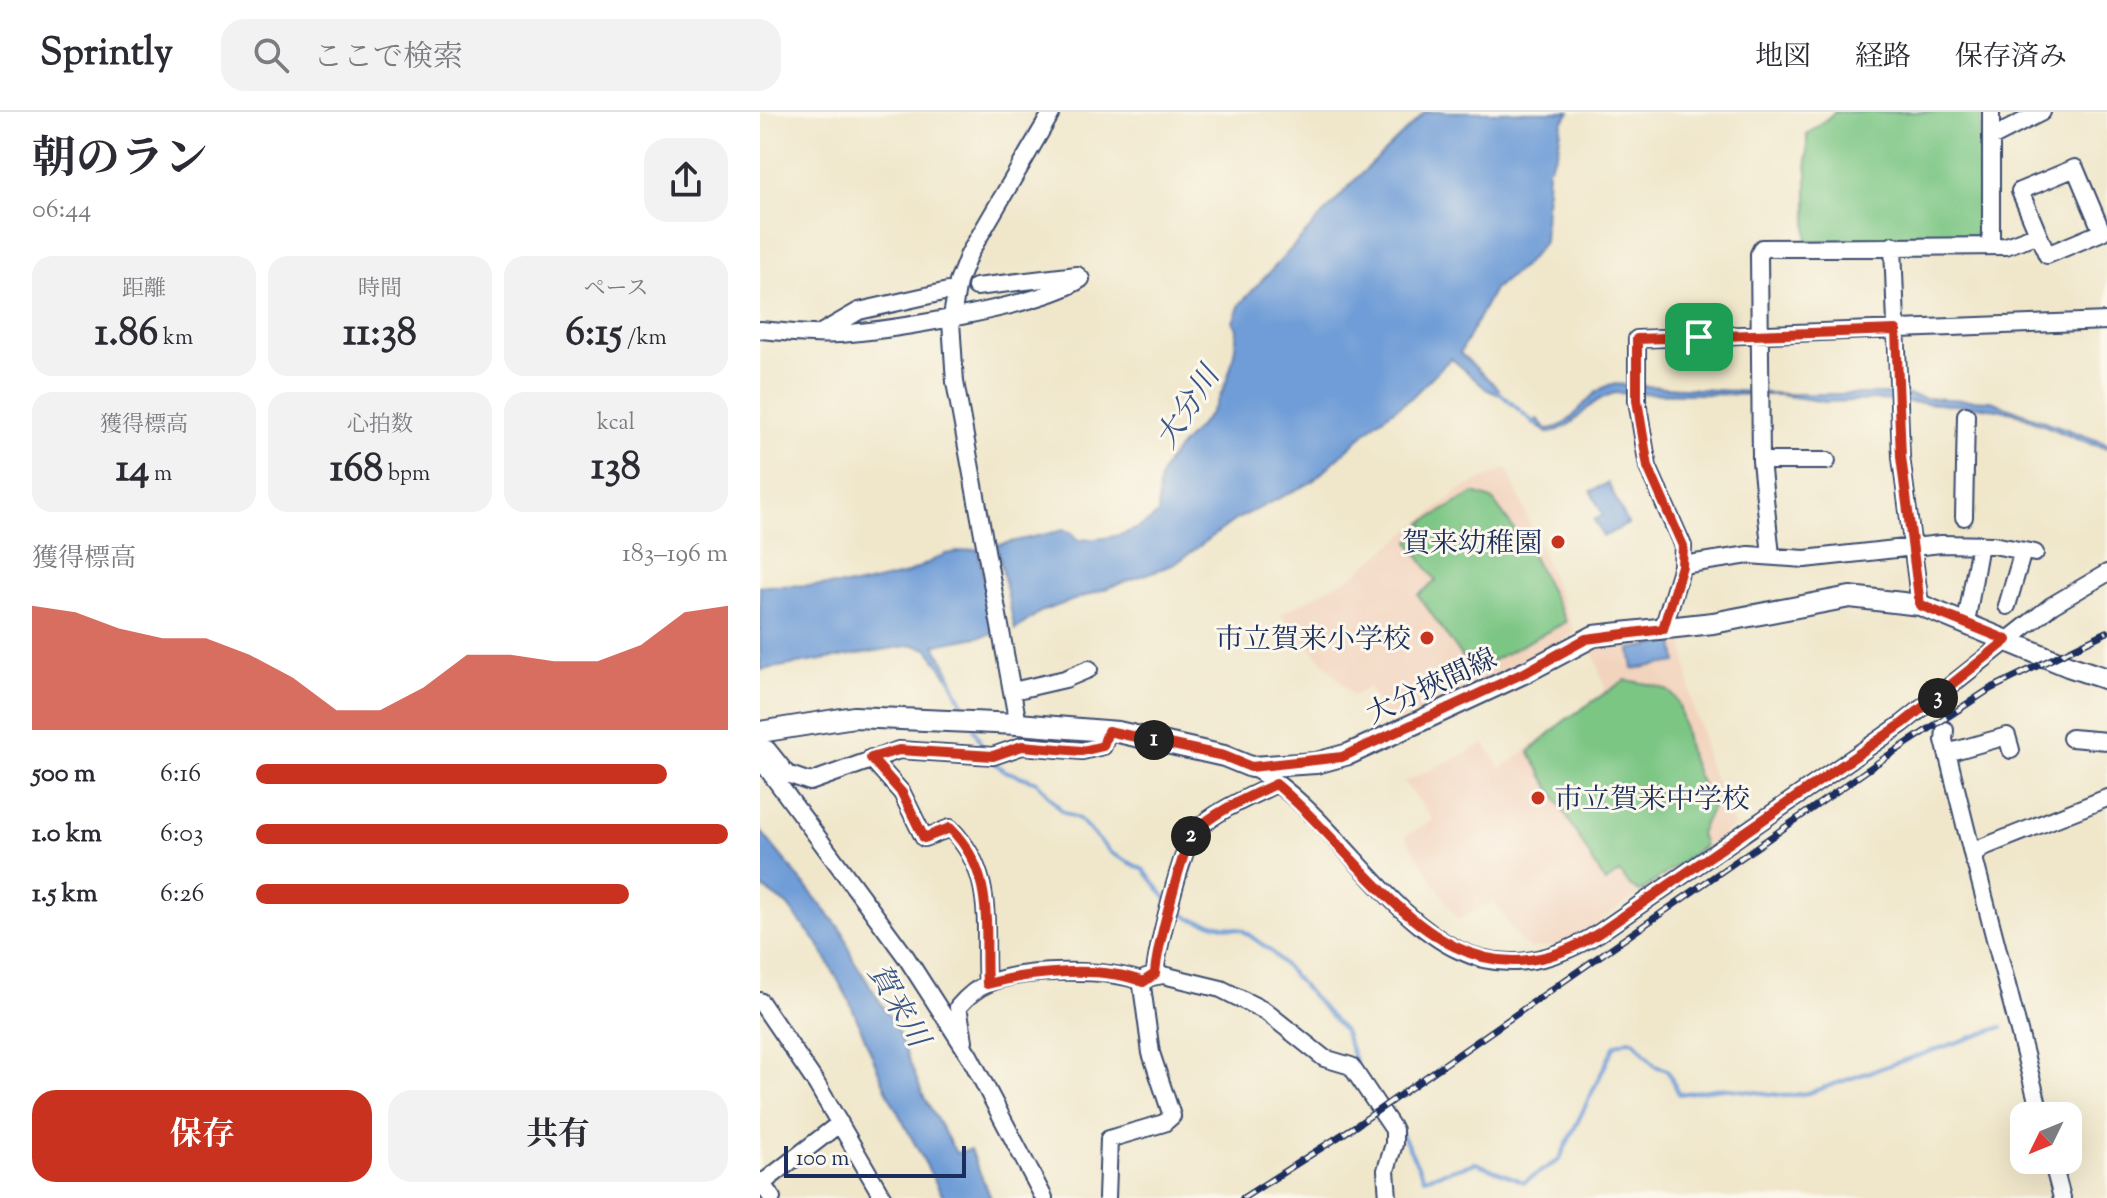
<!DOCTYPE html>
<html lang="ja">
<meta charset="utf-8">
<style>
:root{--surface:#fff;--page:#f2f2f3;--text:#2b2b33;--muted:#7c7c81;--line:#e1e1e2;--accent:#c8321e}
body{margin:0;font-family:"Sorts Mill Goudy","Noto Serif JP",serif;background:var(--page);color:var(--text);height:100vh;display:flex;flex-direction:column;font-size:30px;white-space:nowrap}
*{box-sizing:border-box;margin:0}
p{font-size:26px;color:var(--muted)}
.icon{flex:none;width:44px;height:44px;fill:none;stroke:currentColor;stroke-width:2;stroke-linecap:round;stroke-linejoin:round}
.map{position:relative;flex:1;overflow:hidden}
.sheet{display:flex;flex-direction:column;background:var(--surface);width:760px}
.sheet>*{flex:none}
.needle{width:52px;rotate:227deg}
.controls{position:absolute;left:1250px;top:990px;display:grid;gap:16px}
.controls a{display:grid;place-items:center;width:72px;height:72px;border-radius:16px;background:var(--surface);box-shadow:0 8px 32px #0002;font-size:40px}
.scale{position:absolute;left:24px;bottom:20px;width:182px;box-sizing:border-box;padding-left:8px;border:4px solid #1b2f5e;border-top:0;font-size:22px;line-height:28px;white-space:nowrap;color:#1b2f5e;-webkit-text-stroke:6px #fbf7ec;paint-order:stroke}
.pin{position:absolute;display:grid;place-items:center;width:68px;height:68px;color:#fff;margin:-34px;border-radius:16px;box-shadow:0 4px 12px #0006}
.km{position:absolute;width:40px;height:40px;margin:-20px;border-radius:50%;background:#222;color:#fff;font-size:22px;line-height:40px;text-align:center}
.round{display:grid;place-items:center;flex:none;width:84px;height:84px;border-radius:24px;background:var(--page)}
.summary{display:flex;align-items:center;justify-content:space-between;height:136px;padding:0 32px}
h1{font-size:44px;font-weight:700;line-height:60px}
.metrics{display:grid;grid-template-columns:repeat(3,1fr);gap:12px;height:136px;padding:8px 32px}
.metrics div{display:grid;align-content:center;border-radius:20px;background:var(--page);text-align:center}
.metrics b{font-size:40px;font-weight:700}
.metrics small{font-size:22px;font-weight:400}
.metrics p{font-size:22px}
.chart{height:224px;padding:16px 32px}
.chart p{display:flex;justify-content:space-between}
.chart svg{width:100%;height:144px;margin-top:8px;fill:var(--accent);opacity:.7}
.action{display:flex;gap:16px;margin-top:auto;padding:16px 32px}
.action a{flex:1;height:92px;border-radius:24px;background:var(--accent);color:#fff;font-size:32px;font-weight:700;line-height:92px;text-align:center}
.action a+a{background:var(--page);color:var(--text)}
ul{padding:0 32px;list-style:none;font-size:26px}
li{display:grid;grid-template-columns:128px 96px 1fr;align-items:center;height:60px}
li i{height:20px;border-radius:10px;background:var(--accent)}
header{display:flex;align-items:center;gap:48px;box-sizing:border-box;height:112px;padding:0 40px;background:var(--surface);border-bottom:2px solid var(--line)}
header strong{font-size:38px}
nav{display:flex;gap:44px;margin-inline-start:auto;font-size:28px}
.search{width:560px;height:72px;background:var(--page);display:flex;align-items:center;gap:20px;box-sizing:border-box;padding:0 28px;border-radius:24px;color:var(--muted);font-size:30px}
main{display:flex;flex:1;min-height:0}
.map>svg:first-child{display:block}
</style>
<header>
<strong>Sprintly</strong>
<div class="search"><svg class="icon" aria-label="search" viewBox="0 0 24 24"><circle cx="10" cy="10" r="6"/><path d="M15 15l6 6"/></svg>ここで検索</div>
<nav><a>地図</a><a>経路</a><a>保存済み</a></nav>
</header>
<main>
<section class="sheet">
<div class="summary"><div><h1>朝のラン</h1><p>06:44</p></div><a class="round"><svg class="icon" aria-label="share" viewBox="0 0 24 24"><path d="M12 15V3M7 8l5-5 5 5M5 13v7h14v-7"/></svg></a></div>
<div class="metrics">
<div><p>距離</p><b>1.86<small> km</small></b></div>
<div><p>時間</p><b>11:38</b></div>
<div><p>ペース</p><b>6:15<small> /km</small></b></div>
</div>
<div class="metrics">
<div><p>獲得標高</p><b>14<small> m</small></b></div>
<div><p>心拍数</p><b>168<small> bpm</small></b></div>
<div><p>kcal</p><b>138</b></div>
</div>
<div class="chart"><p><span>獲得標高</span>183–196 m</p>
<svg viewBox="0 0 160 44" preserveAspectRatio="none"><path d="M0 44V6L10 8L20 13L30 16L40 16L50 21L60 28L70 38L80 38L90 31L100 21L110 21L120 23L130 23L140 18L150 8L160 6V44z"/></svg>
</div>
<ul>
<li><b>500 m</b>6:16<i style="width:87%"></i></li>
<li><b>1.0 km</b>6:03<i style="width:100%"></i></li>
<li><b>1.5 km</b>6:26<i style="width:79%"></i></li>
</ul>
<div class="action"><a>保存</a><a>共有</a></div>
</section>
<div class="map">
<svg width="1347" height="1086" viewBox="0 0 1347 1086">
<rect width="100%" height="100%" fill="#fbf7ec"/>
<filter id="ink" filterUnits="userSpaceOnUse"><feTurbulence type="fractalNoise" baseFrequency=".0125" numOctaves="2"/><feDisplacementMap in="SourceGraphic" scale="16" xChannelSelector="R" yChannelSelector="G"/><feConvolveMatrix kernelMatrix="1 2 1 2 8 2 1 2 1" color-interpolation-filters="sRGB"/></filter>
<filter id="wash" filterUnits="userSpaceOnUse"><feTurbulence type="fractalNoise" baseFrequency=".006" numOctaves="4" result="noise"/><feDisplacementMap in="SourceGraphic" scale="32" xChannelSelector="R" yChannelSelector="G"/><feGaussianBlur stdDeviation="1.8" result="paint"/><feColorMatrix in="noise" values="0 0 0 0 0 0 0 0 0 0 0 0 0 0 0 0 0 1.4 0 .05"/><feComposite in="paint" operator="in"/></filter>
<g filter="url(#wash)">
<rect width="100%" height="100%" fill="#f0e7cb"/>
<path fill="#f2d4be" d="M 747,356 L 815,521 L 725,571 L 629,615 L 609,575 L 593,584 L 521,502 L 594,463 L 700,378 Z
M 922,522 L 933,596 L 941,616 L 947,649 L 974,714 L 823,821 L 795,834 L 770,836 L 760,829 L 734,789 L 698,808 L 645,724 L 673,708 L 644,670 L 725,632 L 741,657 L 845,578 L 831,533 Z"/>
<path fill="#7bc684" stroke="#4b7a71" stroke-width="2" d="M 1075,0 L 1221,0 L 1219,111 L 1215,125 L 1047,130 L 1047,23 Z
M 714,381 L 732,387 L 770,439 L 806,510 L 732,549 L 710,556 L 658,483 L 676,469 L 649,430 L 666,416 L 662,411 Z
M 865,568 C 927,577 916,584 928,636 C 933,656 944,676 952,695 L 940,721 L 944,734 L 880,780 L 870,774 L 860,760 L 845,770 L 769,640 L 804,609 Z"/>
<path fill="#6f9dd7" stroke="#45669a" stroke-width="2" d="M 665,0 L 810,0 L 802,10 L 798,38 L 788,57 L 784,130 L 765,153 L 734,177 L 700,241 L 739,277 L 737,282 L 727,278 L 691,246 L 651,286 L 618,309 L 552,370 L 475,408 L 415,452 L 280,500 L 255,518 L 237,433 L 304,418 L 311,420 L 317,428 C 346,428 376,423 398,402 C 399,392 398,381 399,371 C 404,346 427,328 443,310 C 465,285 475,249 477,217 L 473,210 L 480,192 L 595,68 Z
M 852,272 L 1025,282 L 1145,282 L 1164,286 L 1231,289 L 1347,332 L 1347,336 L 1326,331 L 1253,300 L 1223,295 L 1117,288 L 1066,290 L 1020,283 L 855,281 C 821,291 822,314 788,321 L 773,312 L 777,307 L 787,317 C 817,315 822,281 852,272 Z
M 848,371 L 868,412 L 843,425 L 834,408 L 843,403 L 831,379 Z
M 218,437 L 234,522 L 175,533 L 191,562 L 187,564 L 168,537 L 153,533 L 0,558 L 0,474 L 100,473 L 146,462 L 185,442 Z
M 914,530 L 917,550 L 873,557 L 870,537 Z
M 0,718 L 83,820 L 93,847 L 136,915 L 163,983 L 196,1041 L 210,1038 L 231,1086 L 184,1086 L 129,984 L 89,888 L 58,832 L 27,793 L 0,774 Z"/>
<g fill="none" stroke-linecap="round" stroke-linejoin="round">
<path stroke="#6f9dd7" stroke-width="4" d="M 259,39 L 283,0
M 736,278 L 778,314
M 189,563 L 207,602
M 214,617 L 224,638
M 232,649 L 245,659 L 277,670 L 302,699 L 319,707 L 351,741 L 384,758 L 406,786
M 414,796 L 431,807 L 482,818 L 510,838 L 584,919 L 596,951
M 640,1018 L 664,1066 L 716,1051 L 764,1070 L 799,1048 L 855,933 L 869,928 L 875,930 L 895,954 L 907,958 L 919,982 L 962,976 L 1027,984 L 1048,981 L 1242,915"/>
</g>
</g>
<g filter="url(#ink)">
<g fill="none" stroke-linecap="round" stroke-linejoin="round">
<g stroke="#3b4b6e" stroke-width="20">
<path id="minor" d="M 1231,26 L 1282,0
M 1315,56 L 1342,120 L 1287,143 L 1260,79 Z
M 1133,133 L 1141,345 L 1160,493
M 1231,134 L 1231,0
M 0,218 C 27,220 54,224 80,222 C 132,218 282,194 321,167 L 317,163 L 216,175
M 59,222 L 99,199 L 188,179
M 1001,349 L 1067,349
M 1204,405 L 1206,303
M 1011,443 L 1001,349 L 999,142 L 1002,136 L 1246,134 L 1278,122
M 922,453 L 989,443 L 1045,447 L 1181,432 L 1233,433 L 1275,441
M 1247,494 L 1263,439
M 1206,511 L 1220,432
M 903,517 L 922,454 L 923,434 L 888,355 L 877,288 L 877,227 L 1347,209
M 253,579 L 305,567 L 329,557
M 258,612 L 195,270 L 191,210 L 198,170 L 209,142 L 292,0
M 1185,618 L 1184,628 L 1214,749
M 1311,626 L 1347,629
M 0,637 L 7,637 L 27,662 L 50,670 L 139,638 L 233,644 L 262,634 L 322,639 L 343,634 L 348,619
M 1187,641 L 1247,624 L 1251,638
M 111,646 L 142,681 L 164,726 L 190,716 C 237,763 223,815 227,872
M 0,647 L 146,845 L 209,943 L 284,1086
M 491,655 C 610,718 669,926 839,821 L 1142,612 L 1291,494 L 1347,461
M 395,862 C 396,841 423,731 435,719 C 457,698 489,685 516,672
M 0,889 L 56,971 L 123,1086
M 204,929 L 198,895 C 205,887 217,876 227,872 C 262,856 348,856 383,870
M 1281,1004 L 1214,746 L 1221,736 L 1347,686
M 1292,1048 L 1302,1086
M 0,1069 L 12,1086
M 0,1073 L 80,1011
M 347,1086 L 349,1027 L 404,1011 L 412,1004 L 391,941 L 382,874 L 386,866 L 403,863 L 461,877 L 505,899 L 564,946 L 591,954 L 634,1018 L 634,1032 L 626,1058 L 628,1086"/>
</g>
<g stroke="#3b4b6e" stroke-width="24">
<path id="major" d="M 0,620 L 94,605 L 258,612 L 358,620 L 464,644 L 491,655 L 556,651 L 589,642 L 768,559 L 834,524 L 953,511 L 1090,485 L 1160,493 L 1308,554 L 1347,567"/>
</g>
<use href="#minor" stroke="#fff" stroke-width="16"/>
<use href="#major" stroke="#fff" stroke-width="20"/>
<g stroke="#1b2f5e" stroke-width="7">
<path id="rail" d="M 483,1086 L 597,1013 L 1126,645 L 1230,577 L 1347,520"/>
</g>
<use href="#rail" stroke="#fbf7ec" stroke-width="4" stroke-dasharray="12" stroke-linecap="butt"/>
</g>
</g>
<g fill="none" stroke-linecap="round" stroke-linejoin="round" filter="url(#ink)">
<g stroke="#fff" stroke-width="16">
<path id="route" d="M 1136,218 L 1141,345 L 1160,493 L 1247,528 L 1142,612 L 839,821 C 691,914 613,752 516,672 C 489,685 457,698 435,719 C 423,731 396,841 395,862 L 383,870 C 341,853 270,860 227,872 C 224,816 236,762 190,716 L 164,726 L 142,681 L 111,646 L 139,638 L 233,644 L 262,634 L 322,639 L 343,634 L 348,619 L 464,644 L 491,655 L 582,645 L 768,559 L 826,527 L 903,517 L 922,454 L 923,434 L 888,355 L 877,288 L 877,227 Z"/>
</g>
<use href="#route" stroke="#c8321e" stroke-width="10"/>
</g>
<g fill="#c8321e" stroke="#fbf7ec" stroke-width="3">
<circle cx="798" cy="430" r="8"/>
<circle cx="667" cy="526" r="8"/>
<circle cx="778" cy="686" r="8"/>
</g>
<g text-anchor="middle" stroke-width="6" stroke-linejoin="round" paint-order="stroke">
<g font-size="28" fill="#1b2f5e" stroke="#fbf7ec" text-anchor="end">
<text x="782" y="440">賀来幼稚園</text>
<text x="651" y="536">市立賀来小学校</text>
<text x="794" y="696" text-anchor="start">市立賀来中学校</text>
</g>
<g font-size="28" fill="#1b2f5e" stroke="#fbf7ec">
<text transform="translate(671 573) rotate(-25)" y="10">大分挾間線</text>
</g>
<g font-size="30" font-style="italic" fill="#385688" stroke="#fbf7ec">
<text transform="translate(427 295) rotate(-57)" y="10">大分川</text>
<text transform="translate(139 893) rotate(60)" y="10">賀来川</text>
</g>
</g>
</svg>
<div class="controls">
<a><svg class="needle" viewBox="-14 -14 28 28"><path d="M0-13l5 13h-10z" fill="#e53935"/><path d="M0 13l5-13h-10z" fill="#7c7c81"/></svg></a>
</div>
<div class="scale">100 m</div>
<div class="pin" style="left:939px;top:225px;background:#1e9e55"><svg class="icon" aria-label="arrive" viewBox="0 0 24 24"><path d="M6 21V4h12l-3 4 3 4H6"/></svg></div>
<b class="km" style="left:394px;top:628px">1</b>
<b class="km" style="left:431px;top:724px">2</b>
<b class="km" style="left:1178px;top:586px">3</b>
</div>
</main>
